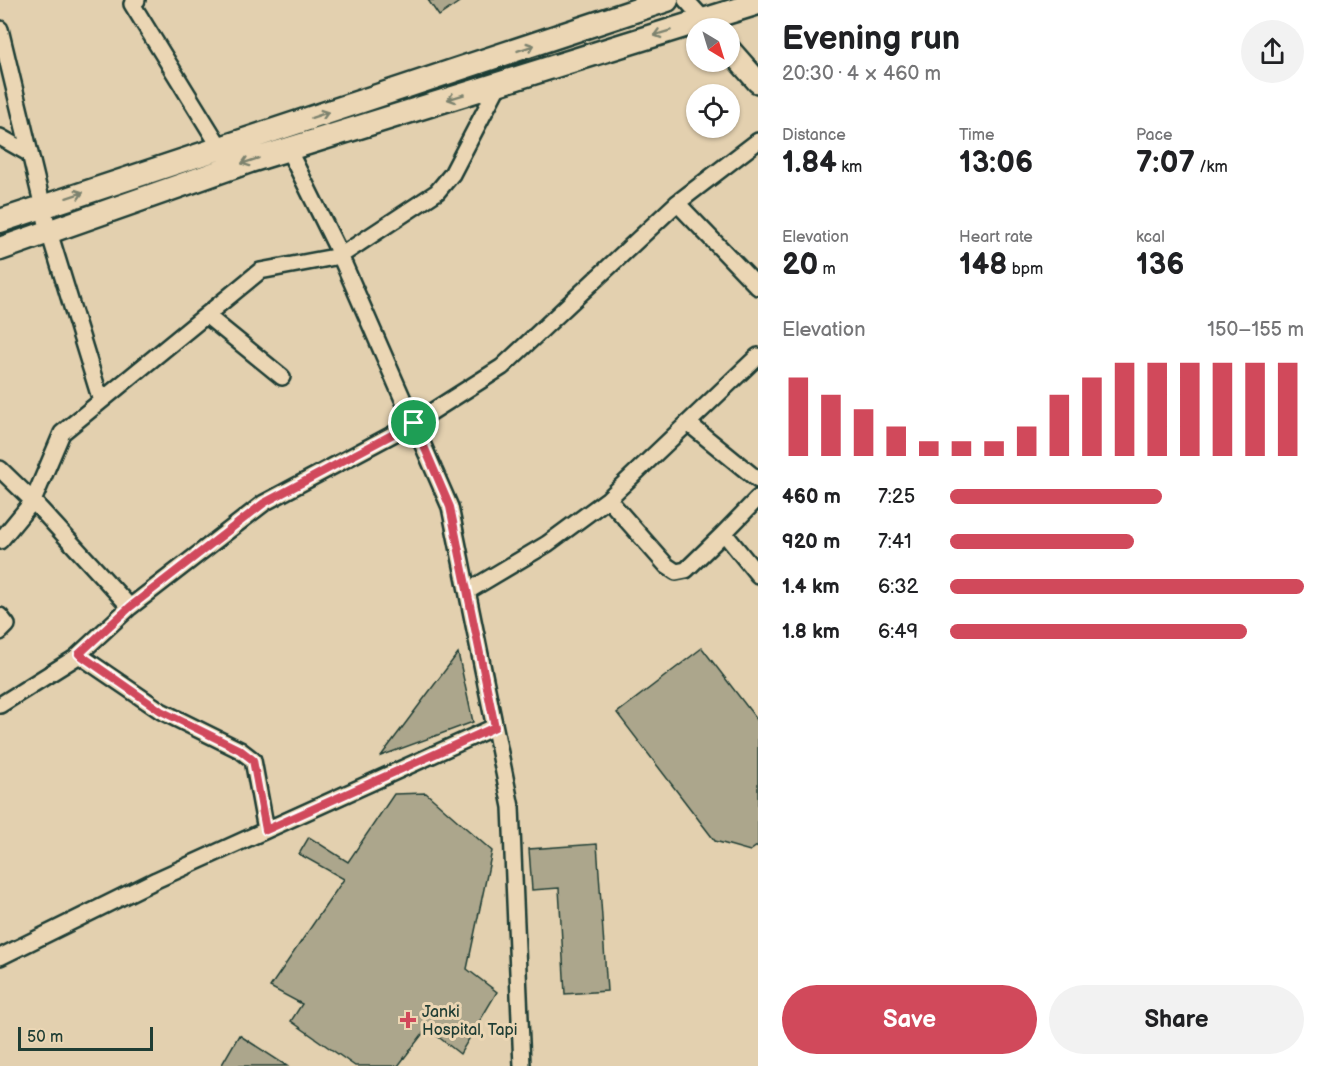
<!DOCTYPE html>
<meta charset="utf-8">
<style>
:root{--surface:#fff;--page:#f2f2f2;--text:#202124;--muted:#757577;--accent:#d1495b}
body{margin:0;font-family:"Balsamiq Sans",sans-serif;background:var(--page);color:var(--text);height:100vh;display:flex;flex-direction:column;font-size:22px;white-space:nowrap}
*{box-sizing:border-box;margin:0}
p{font-size:20px;color:var(--muted)}
.icon{flex:none;width:33px;height:33px;fill:none;stroke:currentColor;stroke-width:2;stroke-linecap:round;stroke-linejoin:round}
.map{position:relative;flex:1;overflow:hidden}
.panel{display:flex;flex-direction:column;background:var(--surface);width:570px}
.panel>*{flex:none}
.needle{width:39px;rotate:142deg}
.buttons{position:absolute;left:686px;top:18px;display:grid;gap:12px}
.buttons a{display:grid;place-items:center;width:54px;height:54px;border-radius:50%;background:var(--surface);box-shadow:0 2px 4px #0004;font-size:30px}
.scale{position:absolute;left:18px;bottom:15px;width:135px;box-sizing:border-box;padding-left:6px;border:3px solid #1f3d34;border-top:0;font-size:16px;line-height:21px;white-space:nowrap;color:#1f3d34;-webkit-text-stroke:4px #ebd6b4;paint-order:stroke}
.pin{position:absolute;display:grid;place-items:center;width:51px;height:51px;color:#fff;margin:-26px;border:3px solid #fff;border-radius:50%;box-shadow:0 2px 6px #0007}
.round{display:grid;place-items:center;flex:none;width:63px;height:63px;border-radius:32px;background:var(--page)}
.head{display:flex;align-items:center;justify-content:space-between;height:102px;padding:0 24px}
h1{font-size:33px;font-weight:700;line-height:45px}
.metrics{display:grid;grid-template-columns:repeat(3,1fr);gap:9px;height:102px;padding:6px 24px}
.metrics div{display:grid;align-content:center}
.metrics b{font-size:30px;font-weight:700}
.metrics small{font-size:16px;font-weight:400}
.metrics p{font-size:16px}
.chart{height:168px;padding:12px 24px}
.chart p{display:flex;justify-content:space-between}
.chart svg{width:100%;height:108px;margin-top:6px;stroke:var(--accent);stroke-width:6}
.primary-button{display:flex;gap:12px;margin-top:auto;padding:12px 24px}
.primary-button a{flex:1;height:69px;border-radius:36px;background:var(--accent);color:#fff;font-size:24px;font-weight:700;line-height:69px;text-align:center}
.primary-button a+a{background:var(--page);color:var(--text)}
ul{padding:0 24px;list-style:none;font-size:20px}
li{display:grid;grid-template-columns:96px 72px 1fr;align-items:center;height:45px}
li i{height:15px;border-radius:8px;background:var(--accent)}
main{display:flex;flex:1;min-height:0}
.map>svg:first-child{display:block}
</style>
<main>
<div class="map">
<svg width="758" height="1066" viewBox="0 0 758 1066">
<rect width="100%" height="100%" fill="#e3d0af"/>
<filter id="ink" filterUnits="userSpaceOnUse"><feTurbulence type="fractalNoise" baseFrequency=".0167" numOctaves="2"/><feDisplacementMap in="SourceGraphic" scale="12" xChannelSelector="R" yChannelSelector="G"/><feConvolveMatrix kernelMatrix="1 2 1 2 8 2 1 2 1" color-interpolation-filters="sRGB"/></filter>
<g filter="url(#ink)">
<path fill="#aca68c" stroke="#1f3d34" stroke-width="1.5" d="M 428,0 L 462,0 L 439,16 Z
M 702,648 L 758,721 L 758,845 L 750,851 L 715,841 L 617,713 Z
M 458,653 L 473,722 L 381,756 Z
M 426,793 L 492,851 L 467,969 L 497,992 L 460,1054 L 427,1028 L 398,1066 L 355,1066 L 291,1021 L 302,1004 L 270,987 L 344,879 L 299,854 L 309,837 L 348,862 L 394,794 Z
M 597,844 L 607,991 L 565,994 L 559,888 L 532,890 L 529,849 Z
M 239,1035 L 287,1066 L 221,1066 Z"/>
<g fill="none" stroke-linecap="round" stroke-linejoin="round">
<g stroke="#1f3d34" stroke-width="20">
<path id="street" d="M 137,0 L 132,4 L 220,147
M 686,0 L 704,20
M 0,29 L 49,232 L 101,401
M 0,137 L 30,154
M 288,149 L 336,246 L 450,507 L 511,807 L 522,1066
M 677,203 L 758,287
M 206,315 L 282,377
M 688,423 L 758,480
M 0,469 L 33,501 L 130,607
M 758,498 L 724,533 L 758,575
M 608,499 L 667,566 L 676,572 L 686,570 L 724,533
M 0,541 L 33,501 L 62,433 L 260,271 L 340,256 L 437,192 L 452,174 L 499,84
M 468,591 L 547,544 L 608,499 L 758,356
M 0,616 L 7,625 L 0,632
M 79,655 L 161,711 L 240,750 L 253,760 L 266,830
M 0,705 L 75,658 L 130,607 L 264,503 L 414,423 L 502,367 L 677,203 L 758,141
M 0,957 L 156,880 L 494,727"/>
</g>
<g stroke="#1f3d34" stroke-width="26">
<path id="secondary" d="M 729,49 L 758,82"/>
</g>
<g stroke="#1f3d34" stroke-width="27">
<path id="primary" d="M 0,221 L 667,0
M 0,249 L 250,161 L 758,3"/>
</g>
<use href="#street" stroke="#ebd6b4" stroke-width="15"/>
<use href="#secondary" stroke="#ebd6b4" stroke-width="21"/>
<use href="#primary" stroke="#ebd6b4" stroke-width="22"/>
</g>
<defs><path id="oneway-shaft" d="M-6 0H5M1.5-3L5.5 0L1.5 3" fill="none" stroke-width="1.6" stroke-linecap="round" stroke-linejoin="round" transform="scale(1.5)"/></defs>
<g stroke="#7b826e">
<use href="#oneway-shaft" transform="translate(662 33) rotate(163)"/>
<use href="#oneway-shaft" transform="translate(526 48) rotate(-19)"/>
<use href="#oneway-shaft" transform="translate(456 97) rotate(163)"/>
<use href="#oneway-shaft" transform="translate(320 115) rotate(-18)"/>
<use href="#oneway-shaft" transform="translate(250 161) rotate(162)"/>
<use href="#oneway-shaft" transform="translate(75 195) rotate(-18)"/>
</g>
</g>
<g fill="none" stroke-linecap="round" stroke-linejoin="round" filter="url(#ink)">
<g stroke="#fff" stroke-width="12">
<path id="route" d="M 414,423 L 450,507 L 495,727 L 266,830 L 253,760 L 240,750 L 161,711 L 79,654 L 130,607 L 264,503 Z"/>
</g>
<use href="#route" stroke="#d1495b" stroke-width="8"/>
</g>
<path fill="#d1495b" stroke="#ebd6b4" stroke-width="2" d="M405 1011h6v6h6v6h-6v6h-6v-6h-6v-6h6z"/>
<g text-anchor="middle" stroke-width="6" stroke-linejoin="round" paint-order="stroke">
<g font-size="16" fill="#1f3d34" stroke="#ebd6b4" text-anchor="start">
<text x="422" y="1017">Janki<tspan x="422" dy="18">Hospital, Tapi</tspan></text>
</g>
</g>
</svg>
<div class="buttons">
<a><svg class="needle" viewBox="-14 -14 28 28"><path d="M0-13l5 13h-10z" fill="#e53935"/><path d="M0 13l5-13h-10z" fill="#757577"/></svg></a>
<a><svg class="icon" aria-label="locate" viewBox="0 0 24 24"><circle cx="12" cy="12" r="6"/><path d="M12 2v4M12 18v4M2 12h4M18 12h4"/></svg></a>
</div>
<div class="scale">50 m</div>
<div class="pin" style="left:414px;top:423px;background:#1e9e55"><svg class="icon" aria-label="arrive" viewBox="0 0 24 24"><path d="M6 21V4h12l-3 4 3 4H6"/></svg></div>
</div>
<section class="panel">
<div class="head"><div><h1>Evening run</h1><p>20:30 · 4 × 460 m</p></div><a class="round"><svg class="icon" aria-label="share" viewBox="0 0 24 24"><path d="M12 15V3M7 8l5-5 5 5M5 13v7h14v-7"/></svg></a></div>
<div class="metrics">
<div><p>Distance</p><b>1.84<small> km</small></b></div>
<div><p>Time</p><b>13:06</b></div>
<div><p>Pace</p><b>7:07<small> /km</small></b></div>
</div>
<div class="metrics">
<div><p>Elevation</p><b>20<small> m</small></b></div>
<div><p>Heart rate</p><b>148<small> bpm</small></b></div>
<div><p>kcal</p><b>136</b></div>
</div>
<div class="chart"><p><span>Elevation</span>150–155 m</p>
<svg viewBox="0 0 160 44" preserveAspectRatio="none"><path d="M5 44V12M15 44V19M25 44V25M35 44V32M45 44V38M55 44V38M65 44V38M75 44V32M85 44V19M95 44V12M105 44V6M115 44V6M125 44V6M135 44V6M145 44V6M155 44V6"/></svg>
</div>
<ul>
<li><b>460 m</b>7:25<i style="width:60%"></i></li>
<li><b>920 m</b>7:41<i style="width:52%"></i></li>
<li><b>1.4 km</b>6:32<i style="width:100%"></i></li>
<li><b>1.8 km</b>6:49<i style="width:84%"></i></li>
</ul>
<div class="primary-button"><a>Save</a><a>Share</a></div>
</section>
</main>
